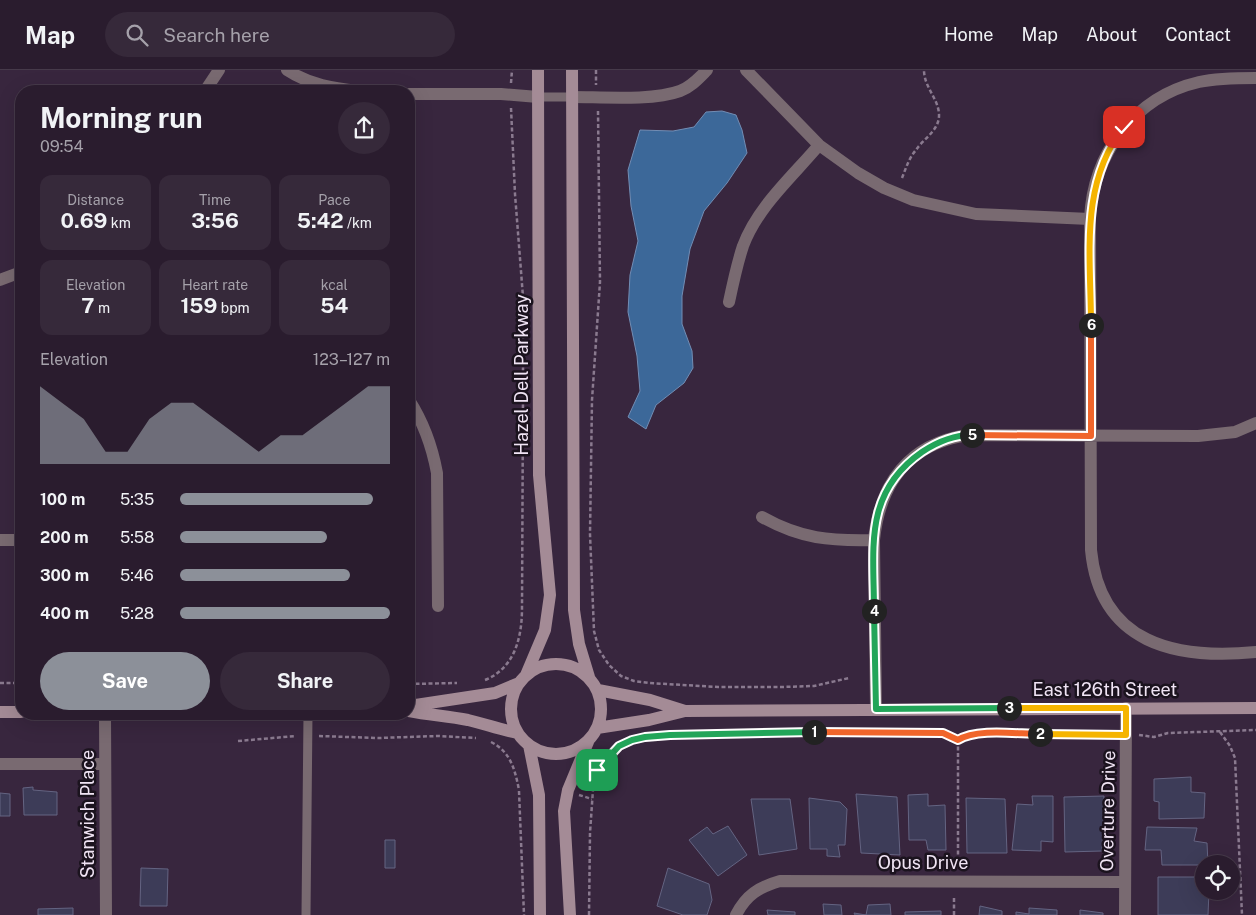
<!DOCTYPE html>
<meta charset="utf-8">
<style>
:root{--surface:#2a1c2e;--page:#36293a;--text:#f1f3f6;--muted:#a5a1aa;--line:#463a4a;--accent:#8c9099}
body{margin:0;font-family:"Public Sans",sans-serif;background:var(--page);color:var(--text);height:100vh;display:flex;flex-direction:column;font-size:19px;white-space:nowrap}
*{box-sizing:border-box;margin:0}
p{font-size:16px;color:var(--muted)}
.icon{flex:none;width:28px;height:28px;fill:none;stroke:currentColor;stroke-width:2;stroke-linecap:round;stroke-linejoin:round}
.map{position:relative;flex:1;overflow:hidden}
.sheet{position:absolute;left:15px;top:15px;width:400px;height:635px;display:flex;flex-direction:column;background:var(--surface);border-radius:20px;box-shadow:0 5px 20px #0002,0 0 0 1px var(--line)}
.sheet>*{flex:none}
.controls{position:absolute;left:1195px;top:785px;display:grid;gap:10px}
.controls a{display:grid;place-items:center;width:45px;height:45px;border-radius:50%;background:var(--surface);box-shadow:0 5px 20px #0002,0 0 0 1px var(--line);font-size:25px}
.pin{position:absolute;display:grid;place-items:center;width:42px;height:42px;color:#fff;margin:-21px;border-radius:10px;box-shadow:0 2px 8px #0006}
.km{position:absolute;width:25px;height:25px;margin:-12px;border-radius:50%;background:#222;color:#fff;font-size:14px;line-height:25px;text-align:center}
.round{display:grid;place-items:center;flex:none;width:52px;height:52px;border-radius:26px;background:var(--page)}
.headline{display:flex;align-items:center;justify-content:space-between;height:85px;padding:0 25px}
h1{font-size:28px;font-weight:700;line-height:38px}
.metrics{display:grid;grid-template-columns:repeat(3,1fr);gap:8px;height:85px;padding:5px 25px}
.metrics div{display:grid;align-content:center;border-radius:12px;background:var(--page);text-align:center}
.metrics b{font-size:21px;font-weight:700}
.metrics small{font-size:14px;font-weight:400}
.metrics p{font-size:14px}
.chart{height:140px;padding:10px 25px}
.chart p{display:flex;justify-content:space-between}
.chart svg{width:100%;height:90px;margin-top:5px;fill:var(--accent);opacity:.7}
.primary-button{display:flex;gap:10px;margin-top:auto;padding:10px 25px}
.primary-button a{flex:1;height:58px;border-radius:30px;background:var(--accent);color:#fff;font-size:20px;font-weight:700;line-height:58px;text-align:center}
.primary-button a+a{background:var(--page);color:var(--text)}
ul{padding:0 25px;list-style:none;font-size:16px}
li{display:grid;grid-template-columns:80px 60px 1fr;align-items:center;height:38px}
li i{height:12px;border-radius:6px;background:var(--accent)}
header{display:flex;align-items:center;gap:30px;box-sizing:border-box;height:70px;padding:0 25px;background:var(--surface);border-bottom:1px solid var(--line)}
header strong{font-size:24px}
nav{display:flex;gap:28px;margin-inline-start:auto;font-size:18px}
.search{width:350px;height:45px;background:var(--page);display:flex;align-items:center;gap:12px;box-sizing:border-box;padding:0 18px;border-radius:28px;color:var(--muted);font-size:19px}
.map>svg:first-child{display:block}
</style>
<header>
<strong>Map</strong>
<div class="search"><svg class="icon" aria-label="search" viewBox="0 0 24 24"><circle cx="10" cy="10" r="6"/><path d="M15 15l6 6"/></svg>Search here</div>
<nav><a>Home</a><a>Map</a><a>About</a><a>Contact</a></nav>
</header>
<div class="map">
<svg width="1256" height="845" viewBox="0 0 1256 845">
<rect width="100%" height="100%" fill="#38263e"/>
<path fill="#3c6899" stroke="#728db4" d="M 722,41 L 736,45 L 742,60 L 747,83 L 727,113 L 704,141 L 690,179 L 682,226 L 682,254 L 692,281 L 693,298 L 684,313 L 656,335 L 646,359 L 628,347 L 640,321 L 637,286 L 628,242 L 630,205 L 638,171 L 631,136 L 628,100 L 640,60 L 673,61 L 694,57 L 706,42 Z"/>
<path fill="#3d3c58" stroke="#646482" d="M 1191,707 L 1191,722 L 1205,723 L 1204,748 L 1159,749 L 1159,732 L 1154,731 L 1154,709 Z
M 33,717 L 33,720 L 57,722 L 57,745 L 24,745 L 23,718 Z
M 0,723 L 10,724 L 10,746 L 0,746 Z
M 856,724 L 897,727 L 900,785 L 861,783 Z
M 928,724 L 928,736 L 945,735 L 946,780 L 928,780 L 926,770 L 909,770 L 908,725 Z
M 1032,726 L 1053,726 L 1053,772 L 1041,771 L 1041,781 L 1012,780 L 1017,734 L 1033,735 Z
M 1104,726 L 1102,781 L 1065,782 L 1064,727 Z
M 809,728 L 840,732 L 847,739 L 845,775 L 838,775 L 840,787 L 827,786 L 827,779 L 810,779 Z
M 966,728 L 1005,729 L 1007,783 L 967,783 Z
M 751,729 L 790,729 L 797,779 L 759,785 Z
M 728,756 L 747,785 L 718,806 L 689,770 L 707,757 L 713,764 Z
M 1147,757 L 1197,758 L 1194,771 L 1207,773 L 1208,794 L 1204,794 L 1204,795 L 1162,795 L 1161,780 L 1145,780 Z
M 385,770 L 395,770 L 395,798 L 385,798 Z
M 141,798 L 168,799 L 167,836 L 140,836 Z
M 668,798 L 709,814 L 712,830 L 707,845 L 683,845 L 657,836 Z
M 1158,807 L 1204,807 L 1204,821 L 1209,821 L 1208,845 L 1158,845 Z
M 823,834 L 841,835 L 842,845 L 824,845 Z
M 890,834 L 891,845 L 855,845 L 854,843 L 866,845 L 868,835 Z
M 980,836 L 1002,841 L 1002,845 L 979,845 Z
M 73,838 L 73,845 L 38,845 L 38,839 Z
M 1029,838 L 1057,840 L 1057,845 L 1016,845 L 1016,842 L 1029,844 Z
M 767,840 L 795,842 L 795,845 L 768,845 Z
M 1080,840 L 1103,843 L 1103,845 L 1080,845 Z
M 941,841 L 941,845 L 905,845 L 905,842 Z"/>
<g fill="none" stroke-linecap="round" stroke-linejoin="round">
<path stroke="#8a7a8f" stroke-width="2.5" stroke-dasharray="4 2.5" stroke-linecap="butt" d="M 596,0 L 596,15
M 511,13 L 512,0
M 511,38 L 515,124 L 523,227 L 523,317
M 598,41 L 600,212 L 592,330 L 590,464 L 594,561 L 599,580 L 609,595 L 621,606 L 634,611 L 649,613 L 718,617 L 781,617 L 814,616 L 849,608
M 902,108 C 906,98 909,88 916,80 C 923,69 940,60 939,44 C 938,28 924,17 924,0
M 485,610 C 515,598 522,567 522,538 L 523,328
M 0,613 L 21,613
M 409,614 L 457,613
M 1220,662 L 1230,676 L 1235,688 L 1242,845
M 1139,665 L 1154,667 L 1168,663 L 1256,660
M 319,666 L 378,668 L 438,666 L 476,668
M 958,670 L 958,798
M 238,671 L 296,666
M 491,672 C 511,682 515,700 519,720
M 519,721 L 524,845
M 579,725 L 592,729
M 589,845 L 590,763 L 594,705 L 599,695 L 612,681 L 626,672 L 639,668 L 670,665 L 943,663 L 958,670 L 964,666 L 975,663 L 1082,663 L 1113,665
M 954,845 L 954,826"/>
<path stroke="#796a71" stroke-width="9" d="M 538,27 L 572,27
M 306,845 L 308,644"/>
<path stroke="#796a71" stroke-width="12" d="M 287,0 C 310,15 333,18 359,21
M 746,0 L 819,75 L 858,103 L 884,118 L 913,130 L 976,144 L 1090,149
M 1256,8 C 1237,8 1218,8 1199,12 C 1134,27 1093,84 1090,149 L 1091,480 C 1100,574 1176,590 1256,582
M 205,21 L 219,0
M 409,24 L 501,24 L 538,27
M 572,27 C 602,27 653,31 680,21 C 691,17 699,8 707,0
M 0,210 L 21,202
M 729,232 C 733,213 737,194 743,176 C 758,136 793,106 819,75
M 409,330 C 424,353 432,376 437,403 L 438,536
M 762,447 C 801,469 830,471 874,470
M 0,470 L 21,470
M 876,639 L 874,470 C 880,413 909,374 967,365 L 1198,366 L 1235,362 L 1256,353
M 105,644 L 106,845
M 0,694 L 105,694
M 736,845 C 746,825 759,817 780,811 L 1124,812
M 1125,845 L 1126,638"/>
<path stroke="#a48b96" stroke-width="12" d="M 572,0 L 574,540 L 579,574 L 589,607
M511 639a45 45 0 1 1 90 0a45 45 0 1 1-90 0Z
M 526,605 L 545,560 L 550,525 L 539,405 L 538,0
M 598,620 L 650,630 L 685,641
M 409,636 L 495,623 L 519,613
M 409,641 C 429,645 448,646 468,650 C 485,654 501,660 518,663
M 0,642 L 21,642
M 597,658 L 649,650 L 685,641 L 1256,638
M 529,675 L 539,725 L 540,845
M 570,845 L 564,741 L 568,720 L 588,672"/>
</g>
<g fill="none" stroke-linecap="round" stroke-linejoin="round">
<g stroke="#fff" stroke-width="10">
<path id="split-1" d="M 597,700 L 619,676 L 632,670 L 645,667 L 670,665 L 814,662"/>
</g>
<g stroke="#fff" stroke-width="10">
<path id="split-2" d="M 814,662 L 943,663 L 958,670 C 977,658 1017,664 1040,664"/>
</g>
<g stroke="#fff" stroke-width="10">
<path id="split-3" d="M 1009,638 L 1126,638 L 1126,665 L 1040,664"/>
</g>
<g stroke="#fff" stroke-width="10">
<path id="split-4" d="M 874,541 L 876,639 L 1009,638"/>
</g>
<g stroke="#fff" stroke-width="10">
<path id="split-5" d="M 874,541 C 874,478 863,423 922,382 C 937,372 954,365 972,365"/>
</g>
<g stroke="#fff" stroke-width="10">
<path id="split-6" d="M 972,365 L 1091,366 L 1091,255"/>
</g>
<g stroke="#fff" stroke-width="10">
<path id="split-7" d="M 1091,255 C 1091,186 1079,114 1124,57"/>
</g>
<use href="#split-1" stroke="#22a559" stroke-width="6"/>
<use href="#split-2" stroke="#f0652b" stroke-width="6"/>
<use href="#split-3" stroke="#f5b400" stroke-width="6"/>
<use href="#split-4" stroke="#22a559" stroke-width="6"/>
<use href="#split-5" stroke="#22a559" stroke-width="6"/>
<use href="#split-6" stroke="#f0652b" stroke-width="6"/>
<use href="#split-7" stroke="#f5b400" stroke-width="6"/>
</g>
<g text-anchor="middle" stroke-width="5" stroke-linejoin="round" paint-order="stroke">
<g font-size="18" fill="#f0e4f4" stroke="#1b131e">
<text transform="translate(522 305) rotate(-90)" y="6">Hazel Dell Parkway</text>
<text x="1105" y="626">East 126th Street</text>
<text transform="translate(1108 741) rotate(-89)" y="6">Overture Drive</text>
<text transform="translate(88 744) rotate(-90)" y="6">Stanwich Place</text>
<text x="923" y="799">Opus Drive</text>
</g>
</g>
</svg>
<div class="controls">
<a><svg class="icon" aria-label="locate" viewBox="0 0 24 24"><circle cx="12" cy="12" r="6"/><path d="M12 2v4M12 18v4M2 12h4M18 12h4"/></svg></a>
</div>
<div class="pin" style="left:597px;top:700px;background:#1e9e55"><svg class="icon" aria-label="arrive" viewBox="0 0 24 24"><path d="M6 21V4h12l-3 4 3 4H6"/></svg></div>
<div class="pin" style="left:1124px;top:57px;background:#d93025"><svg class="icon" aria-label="check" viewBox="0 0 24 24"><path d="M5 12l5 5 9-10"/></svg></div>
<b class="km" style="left:814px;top:662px">1</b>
<b class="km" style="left:1040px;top:664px">2</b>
<b class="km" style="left:1009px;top:638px">3</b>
<b class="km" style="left:874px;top:541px">4</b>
<b class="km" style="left:972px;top:365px">5</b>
<b class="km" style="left:1091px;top:255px">6</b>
<section class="sheet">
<div class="headline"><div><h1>Morning run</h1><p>09:54</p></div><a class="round"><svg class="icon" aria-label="share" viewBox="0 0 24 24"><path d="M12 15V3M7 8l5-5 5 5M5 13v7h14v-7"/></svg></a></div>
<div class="metrics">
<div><p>Distance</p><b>0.69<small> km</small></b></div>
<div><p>Time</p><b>3:56</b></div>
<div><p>Pace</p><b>5:42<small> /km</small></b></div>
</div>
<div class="metrics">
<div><p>Elevation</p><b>7<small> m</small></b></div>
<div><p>Heart rate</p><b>159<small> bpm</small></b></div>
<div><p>kcal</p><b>54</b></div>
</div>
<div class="chart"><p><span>Elevation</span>123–127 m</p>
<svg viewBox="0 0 160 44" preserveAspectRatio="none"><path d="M0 44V6L10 14L20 22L30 38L40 38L50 22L60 14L70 14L80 22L90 30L100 38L110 30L120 30L130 22L140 14L150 6L160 6V44z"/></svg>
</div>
<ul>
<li><b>100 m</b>5:35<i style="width:92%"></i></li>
<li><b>200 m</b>5:58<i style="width:70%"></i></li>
<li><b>300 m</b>5:46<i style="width:81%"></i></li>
<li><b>400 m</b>5:28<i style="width:100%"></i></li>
</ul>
<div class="primary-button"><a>Save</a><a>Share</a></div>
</section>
</div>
